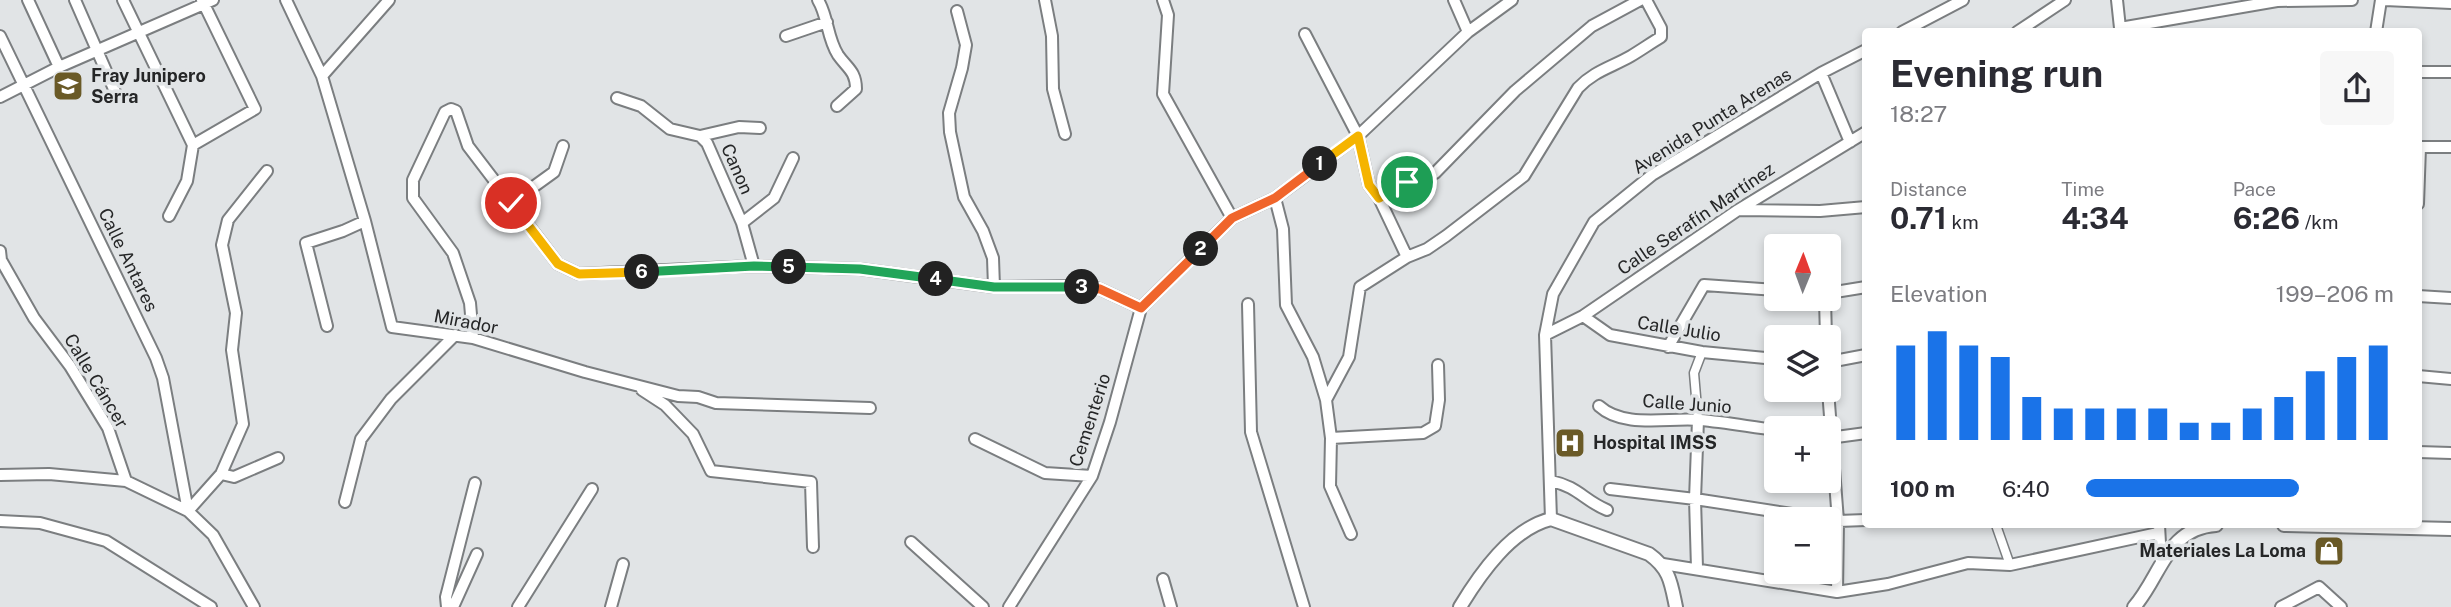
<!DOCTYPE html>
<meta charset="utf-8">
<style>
:root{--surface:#fff;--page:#f7f7f7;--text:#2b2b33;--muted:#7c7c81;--accent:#1a73e8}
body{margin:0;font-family:"Public Sans",sans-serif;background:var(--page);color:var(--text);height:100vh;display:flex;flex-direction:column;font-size:26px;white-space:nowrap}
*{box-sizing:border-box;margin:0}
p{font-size:23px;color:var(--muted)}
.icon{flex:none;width:38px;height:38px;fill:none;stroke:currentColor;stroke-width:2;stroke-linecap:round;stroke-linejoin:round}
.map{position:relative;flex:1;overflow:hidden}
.details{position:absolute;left:1862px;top:28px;width:560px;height:500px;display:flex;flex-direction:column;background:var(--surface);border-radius:7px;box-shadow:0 4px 10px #0003}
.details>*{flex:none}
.needle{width:46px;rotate:1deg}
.controls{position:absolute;left:1764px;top:234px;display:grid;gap:14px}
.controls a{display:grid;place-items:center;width:77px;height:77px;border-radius:7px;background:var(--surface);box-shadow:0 4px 10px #0003;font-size:35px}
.pin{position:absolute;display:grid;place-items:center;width:60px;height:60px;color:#fff;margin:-30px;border:4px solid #fff;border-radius:50%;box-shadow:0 2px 7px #0007}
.km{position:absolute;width:35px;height:35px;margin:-18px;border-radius:50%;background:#222;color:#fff;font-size:19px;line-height:35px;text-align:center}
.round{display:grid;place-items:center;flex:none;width:74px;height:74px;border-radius:7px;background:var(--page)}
.summary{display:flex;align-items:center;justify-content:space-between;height:119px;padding:0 28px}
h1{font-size:38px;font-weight:700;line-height:52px}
.figures{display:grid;grid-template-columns:repeat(3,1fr);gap:10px;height:119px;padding:7px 28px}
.figures div{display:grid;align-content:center}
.figures b{font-size:30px;font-weight:700}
.figures small{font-size:19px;font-weight:400}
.figures p{font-size:19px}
.chart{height:196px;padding:14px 28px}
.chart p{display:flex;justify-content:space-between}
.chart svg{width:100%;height:126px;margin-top:7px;stroke:var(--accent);stroke-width:6}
ul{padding:0 28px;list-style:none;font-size:23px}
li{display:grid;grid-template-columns:112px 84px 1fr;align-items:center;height:52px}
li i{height:18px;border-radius:9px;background:var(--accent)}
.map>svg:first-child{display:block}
</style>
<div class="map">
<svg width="2451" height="607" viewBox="0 0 2451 607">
<rect width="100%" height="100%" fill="#e1e4e6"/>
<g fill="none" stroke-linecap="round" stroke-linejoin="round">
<g stroke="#7b7e80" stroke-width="11">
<path id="pedestrian" d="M 1698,420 L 1694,373 L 1702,352
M 1996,525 L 2010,565"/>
</g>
<g stroke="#7b7e80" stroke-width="14">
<path id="minor" d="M 28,0 L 59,67
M 75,0 L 117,96
M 123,0 L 193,145
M 286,0 L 322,76 L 365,221 L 392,327 L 473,338 L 585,372 L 678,396 L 698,397 L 716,403 L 870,408
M 818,0 C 828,16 827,38 838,55 C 847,68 856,71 856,89 L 837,106
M 1045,0 L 1052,36 L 1053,89 L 1065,134
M 1163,0 L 1168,15 L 1163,94 L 1232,218
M 1454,0 L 1468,32
M 2117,0 L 2120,28
M 2385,0 L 2451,3
M 957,11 L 966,45 L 962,68 L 949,113 L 950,132 L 964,197 L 983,231 L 993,258 L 994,287
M 2120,28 L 2277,1 L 2352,0
M 1902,32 L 1963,0
M 2017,32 L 2065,0
M 2376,32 L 2381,0
M 1305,34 L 1358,136 L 1369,185 L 1379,198 L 1407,257
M 0,36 L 156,358 L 163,378 L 188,511
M 786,36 L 827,22
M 2418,72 L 2451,72
M 1821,73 L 1850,142
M 322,76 L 389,0
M 0,97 L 59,67 L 213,0
M 617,98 L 641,106 L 670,129 L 700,136 L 707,143 L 742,223 L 754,266
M 700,136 L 739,127 L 760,128
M 193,145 L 255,109 L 202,0
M 2418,147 L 2451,147
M 1275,198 L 1283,229 L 1286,305 L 1313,357 L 1326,400 L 1331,438 L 1330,486 L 1351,534
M 1379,198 L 1407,182 L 1435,173 L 1515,91 L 1592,26 L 1640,0
M 511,203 L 554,172 L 563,146
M 2418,204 L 2420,147
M 1739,210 L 1820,211 L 1866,207
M 169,216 L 187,181 L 193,145
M 742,223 L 774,198 L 793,158
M 0,251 L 1,260 L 34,318 L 70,366 L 108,428 L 126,481 L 188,511 L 213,535 L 254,607
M 1829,293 L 1866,287
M 2418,296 L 2451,298
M 1825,299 L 1826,338
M 1248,304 L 1251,432 L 1304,607
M 1141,308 L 1232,218 L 1275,198 L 1358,136 L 1468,32 L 1512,0
M 1583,316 L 1610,335 L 1702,352 L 1776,359
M 327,326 L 306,243 L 343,231 L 365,221
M 1545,335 L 1583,316 L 1738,210 L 1866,132
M 473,338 L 470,303 L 453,253 L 413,198 L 413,180 L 445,112 L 451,109 L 456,111 L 468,146 L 558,264 L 579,274 L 754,266 L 860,269 L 994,287 L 1088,286 L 1100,289 L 1141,308
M 1668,347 L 1704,285 L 1776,290
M 1829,362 L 1866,355
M 2418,376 L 2451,379
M 642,390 L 665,405 L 693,434 L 711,471 L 811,482 L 813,547
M 1828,390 L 1838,521 L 1837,592
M 1326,400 L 1349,357 L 1360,287 L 1407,257 L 1427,249 L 1446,236 L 1524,176 L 1578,88 C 1594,71 1612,67 1631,56 C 1641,50 1651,43 1661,37 L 1661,28 L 1646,0
M 1599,406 C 1624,429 1669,417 1700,420 C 1725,422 1751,427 1776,430
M 1331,438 L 1423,433 L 1435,426 L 1439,400 L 1438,365
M 1829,438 L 1866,433
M 975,439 L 1045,473 L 1092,476
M 2418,452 L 2451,453
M 221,474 L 234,477 L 278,458
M 0,475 L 49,474 L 126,481
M 1551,481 C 1579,487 1583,500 1607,510
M 1610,489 L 1695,499 L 1838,521 L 1866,520
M 345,502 L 361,439 L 391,399 L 455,335
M 188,511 L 221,474 L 243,424 L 232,350 L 236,313 L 222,245 L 228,220 L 267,171
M 1551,519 L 1545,335 L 1553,294 L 1594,222 L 1652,175 L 1821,73 L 1866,50
M 0,521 L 40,523 L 106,541 L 211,607
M 2159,525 L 2161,561
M 911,542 L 983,607
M 1663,564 L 1837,592 L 1888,584 L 1968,563 L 2010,565 L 2158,533
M 1697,568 L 1695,499 L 1698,420
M 1163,579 L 1171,607
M 447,607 L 446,597 L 475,483
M 453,607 L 477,554
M 518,607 L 592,489
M 611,607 L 623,564
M 1009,607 L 1092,476 L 1110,422 L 1141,308
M 2281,607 L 2319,587 L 2341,607"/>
</g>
<g stroke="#7b7e80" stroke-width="16">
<path id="tertiary" d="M 2284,525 L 2451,529
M 1460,607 C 1480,574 1511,529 1551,519 L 1649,554 C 1670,569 1671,583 1676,607
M 2134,607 C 2161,577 2166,528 2216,525"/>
</g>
<use href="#pedestrian" stroke="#fff" stroke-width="8"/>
<use href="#minor" stroke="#fff" stroke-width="10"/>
<use href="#tertiary" stroke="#fff" stroke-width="12"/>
</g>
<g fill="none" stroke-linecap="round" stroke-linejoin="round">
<g stroke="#fff" stroke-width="14">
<path id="split-1" d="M 1320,164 L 1358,136 L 1369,185 L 1379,198 L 1407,182"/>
</g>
<g stroke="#fff" stroke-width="14">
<path id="split-2" d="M 1201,249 L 1232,218 L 1275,198 L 1320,164"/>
</g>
<g stroke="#fff" stroke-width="14">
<path id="split-3" d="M 1082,287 L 1100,289 L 1141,308 L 1201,249"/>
</g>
<g stroke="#fff" stroke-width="14">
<path id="split-4" d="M 936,279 L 994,287 L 1082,287"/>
</g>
<g stroke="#fff" stroke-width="14">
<path id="split-5" d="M 789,267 L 860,269 L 936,279"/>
</g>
<g stroke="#fff" stroke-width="14">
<path id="split-6" d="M 642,272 L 754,266 L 789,267"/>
</g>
<g stroke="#fff" stroke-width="14">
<path id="split-7" d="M 511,203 L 558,264 L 579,274 L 642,272"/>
</g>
<use href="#split-1" stroke="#f5b400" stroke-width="9"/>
<use href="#split-2" stroke="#f0652b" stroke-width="9"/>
<use href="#split-3" stroke="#f0652b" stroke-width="9"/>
<use href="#split-4" stroke="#22a559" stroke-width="9"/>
<use href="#split-5" stroke="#22a559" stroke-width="9"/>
<use href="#split-6" stroke="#22a559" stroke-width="9"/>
<use href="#split-7" stroke="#f5b400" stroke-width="9"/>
</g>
<defs>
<g id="school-square" transform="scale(1.575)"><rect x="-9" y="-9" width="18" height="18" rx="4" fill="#6a5a27" stroke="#e1e4e6"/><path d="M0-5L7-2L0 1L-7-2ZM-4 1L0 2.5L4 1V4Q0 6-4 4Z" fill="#fff"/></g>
<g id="hospital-square" transform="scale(1.575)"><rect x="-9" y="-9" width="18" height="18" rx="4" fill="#6a5a27" stroke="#e1e4e6"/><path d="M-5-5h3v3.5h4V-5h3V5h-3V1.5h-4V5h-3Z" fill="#fff"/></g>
<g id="shop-square" transform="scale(1.575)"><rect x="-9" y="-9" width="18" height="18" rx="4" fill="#6a5a27" stroke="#e1e4e6"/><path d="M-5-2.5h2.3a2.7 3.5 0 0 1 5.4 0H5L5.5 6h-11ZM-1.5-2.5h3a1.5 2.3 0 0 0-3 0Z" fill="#fff"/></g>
</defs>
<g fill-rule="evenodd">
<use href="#school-square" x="68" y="86"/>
<use href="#hospital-square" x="1570" y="443"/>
<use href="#shop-square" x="2329" y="551"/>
</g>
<g text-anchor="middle" stroke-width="7" stroke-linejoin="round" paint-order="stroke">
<g font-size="18" font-weight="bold" fill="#252627" stroke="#e1e4e6" text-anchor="start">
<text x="91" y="82">Fray Junipero<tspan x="91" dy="21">Serra</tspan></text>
<text x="1593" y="449">Hospital IMSS</text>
<text x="2306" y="557" text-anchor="end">Materiales La Loma</text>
</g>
<g font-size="18" fill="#252627" stroke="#e1e4e6">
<text transform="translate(1712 121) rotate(-32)" y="6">Avenida Punta Arenas</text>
<text transform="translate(737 169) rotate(66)" y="6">Canon</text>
<text transform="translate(1696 219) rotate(-34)" y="6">Calle Serafín Martínez</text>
<text transform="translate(128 260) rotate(64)" y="6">Calle Antares</text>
<text transform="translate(466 322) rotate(11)" y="6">Mirador</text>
<text transform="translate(1679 329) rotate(9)" y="6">Calle Julio</text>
<text transform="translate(96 381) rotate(59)" y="6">Calle Cáncer</text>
<text transform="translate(1687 404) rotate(4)" y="6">Calle Junio</text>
<text transform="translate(1090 420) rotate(-72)" y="6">Cementerio</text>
</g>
</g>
</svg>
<div class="controls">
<a><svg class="needle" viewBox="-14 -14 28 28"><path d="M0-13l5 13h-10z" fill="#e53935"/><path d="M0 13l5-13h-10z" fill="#7c7c81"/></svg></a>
<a><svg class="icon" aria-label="layers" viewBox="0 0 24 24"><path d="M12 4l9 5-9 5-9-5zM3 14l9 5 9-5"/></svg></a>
<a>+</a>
<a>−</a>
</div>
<div class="pin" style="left:1407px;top:182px;background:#1e9e55"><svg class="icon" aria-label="arrive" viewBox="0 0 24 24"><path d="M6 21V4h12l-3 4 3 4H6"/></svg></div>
<div class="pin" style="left:511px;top:203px;background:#d93025"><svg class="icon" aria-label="check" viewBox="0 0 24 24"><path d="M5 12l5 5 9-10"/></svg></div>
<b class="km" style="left:1320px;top:164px">1</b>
<b class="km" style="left:1201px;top:249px">2</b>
<b class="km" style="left:1082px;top:287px">3</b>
<b class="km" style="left:936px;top:279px">4</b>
<b class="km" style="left:789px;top:267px">5</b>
<b class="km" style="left:642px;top:272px">6</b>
<section class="details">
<div class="summary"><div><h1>Evening run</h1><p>18:27</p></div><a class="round"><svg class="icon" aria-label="share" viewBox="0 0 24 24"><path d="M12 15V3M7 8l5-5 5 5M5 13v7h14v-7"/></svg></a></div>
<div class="figures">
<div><p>Distance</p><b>0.71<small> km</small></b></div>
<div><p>Time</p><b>4:34</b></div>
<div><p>Pace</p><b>6:26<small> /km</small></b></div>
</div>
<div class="chart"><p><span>Elevation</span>199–206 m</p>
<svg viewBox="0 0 160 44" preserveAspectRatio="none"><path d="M5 44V11M15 44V6M25 44V11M35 44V15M45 44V29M55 44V33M65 44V33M75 44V33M85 44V33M95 44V38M105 44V38M115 44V33M125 44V29M135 44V20M145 44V15M155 44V11"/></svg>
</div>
<ul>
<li><b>100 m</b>6:40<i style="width:69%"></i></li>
</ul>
</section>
</div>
